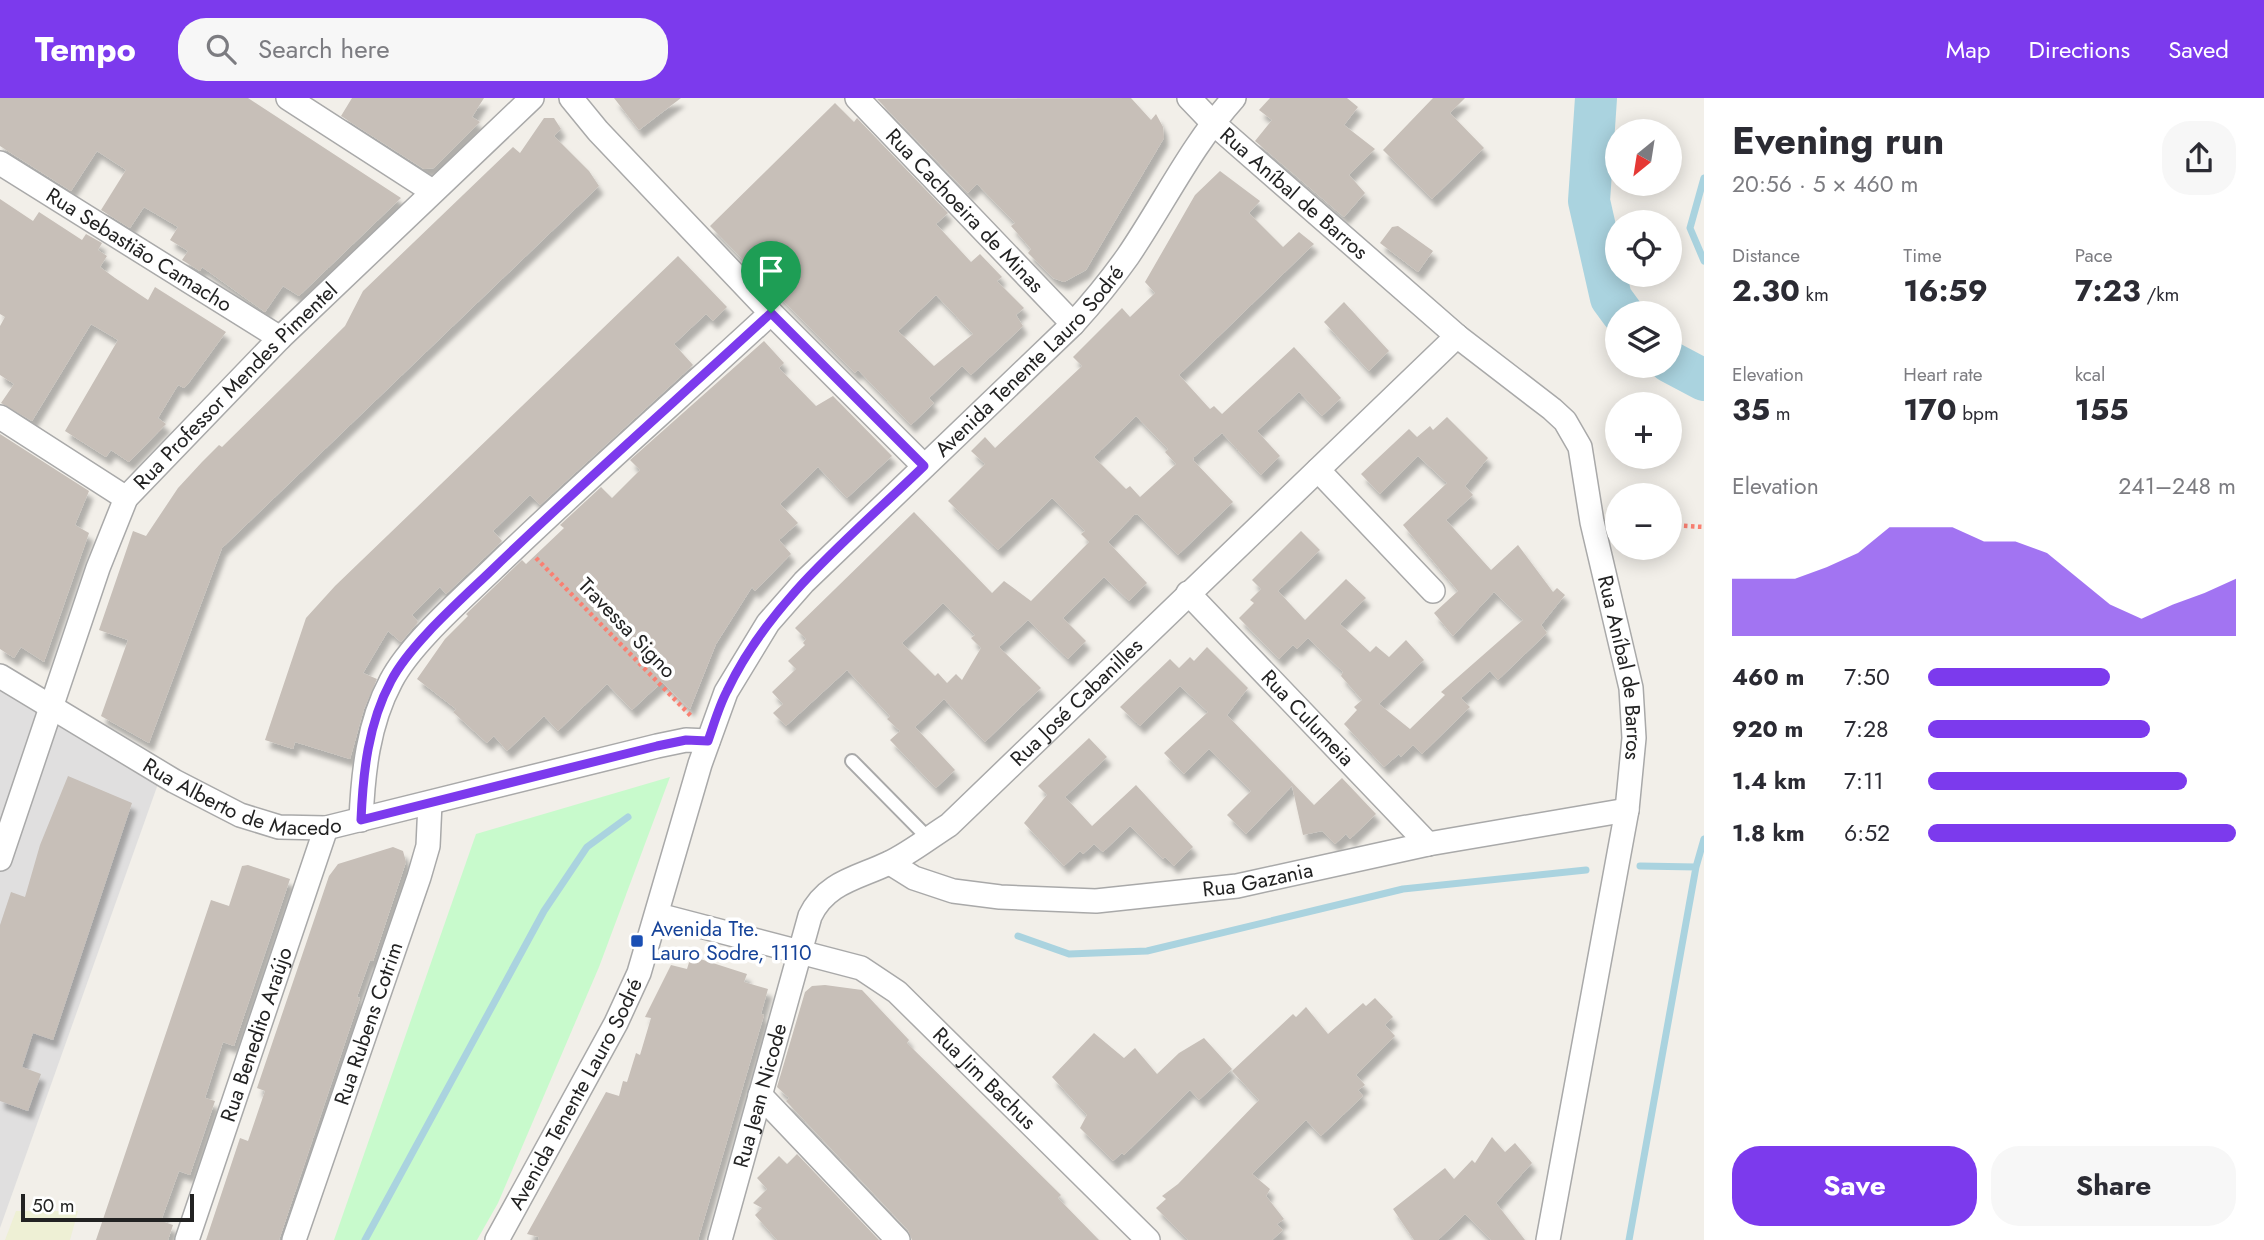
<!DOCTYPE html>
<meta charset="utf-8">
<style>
:root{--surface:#fff;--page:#f7f7f7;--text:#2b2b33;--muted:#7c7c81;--accent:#7c3aed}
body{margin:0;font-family:Jost,sans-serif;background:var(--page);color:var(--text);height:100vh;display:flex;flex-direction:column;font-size:26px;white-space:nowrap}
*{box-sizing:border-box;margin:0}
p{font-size:23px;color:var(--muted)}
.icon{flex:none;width:38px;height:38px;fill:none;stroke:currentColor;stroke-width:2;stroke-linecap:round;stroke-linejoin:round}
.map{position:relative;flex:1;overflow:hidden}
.sheet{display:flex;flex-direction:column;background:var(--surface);width:560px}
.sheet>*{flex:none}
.needle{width:46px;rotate:210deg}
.tools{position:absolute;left:1605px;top:21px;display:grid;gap:14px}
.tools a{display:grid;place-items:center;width:77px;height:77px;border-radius:50%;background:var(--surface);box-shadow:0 4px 18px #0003;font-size:35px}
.scale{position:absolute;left:21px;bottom:18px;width:173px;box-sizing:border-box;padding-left:7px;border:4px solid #222;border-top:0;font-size:19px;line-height:24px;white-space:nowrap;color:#222;-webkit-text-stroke:5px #fff;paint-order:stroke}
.pin{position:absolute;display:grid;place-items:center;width:60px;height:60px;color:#fff;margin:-72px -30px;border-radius:50% 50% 50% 0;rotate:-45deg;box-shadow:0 0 7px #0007}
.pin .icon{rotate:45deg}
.round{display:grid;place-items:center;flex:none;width:74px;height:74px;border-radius:28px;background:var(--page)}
.head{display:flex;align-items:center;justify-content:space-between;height:119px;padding:0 28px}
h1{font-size:38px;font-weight:700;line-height:52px}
.figures{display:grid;grid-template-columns:repeat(3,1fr);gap:10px;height:119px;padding:7px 28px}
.figures div{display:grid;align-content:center}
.figures b{font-size:30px;font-weight:700}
.figures small{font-size:19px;font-weight:400}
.figures p{font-size:19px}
.chart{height:196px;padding:14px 28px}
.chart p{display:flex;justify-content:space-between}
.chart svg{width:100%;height:126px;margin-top:7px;fill:var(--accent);opacity:.7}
.primary-button{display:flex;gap:14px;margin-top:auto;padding:14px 28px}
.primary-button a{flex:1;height:80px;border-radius:28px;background:var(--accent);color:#fff;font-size:28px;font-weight:700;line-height:80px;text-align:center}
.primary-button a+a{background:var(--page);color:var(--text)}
ul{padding:0 28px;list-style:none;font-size:23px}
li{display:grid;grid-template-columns:112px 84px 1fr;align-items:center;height:52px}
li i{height:18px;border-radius:9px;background:var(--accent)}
header{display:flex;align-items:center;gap:42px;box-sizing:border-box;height:98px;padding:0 35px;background:var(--accent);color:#fff}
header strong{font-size:33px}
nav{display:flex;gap:38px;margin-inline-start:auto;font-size:24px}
.search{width:490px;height:63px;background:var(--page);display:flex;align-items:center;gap:18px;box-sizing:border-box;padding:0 24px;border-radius:28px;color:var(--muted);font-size:26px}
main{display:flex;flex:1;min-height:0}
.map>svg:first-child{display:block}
</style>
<header>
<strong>Tempo</strong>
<div class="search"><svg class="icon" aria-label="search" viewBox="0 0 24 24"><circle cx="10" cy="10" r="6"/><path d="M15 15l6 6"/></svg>Search here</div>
<nav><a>Map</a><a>Directions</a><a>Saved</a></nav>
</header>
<main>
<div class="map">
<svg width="1704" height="1142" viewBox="0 0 1704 1142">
<defs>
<filter id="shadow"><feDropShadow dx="4.5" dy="8" stdDeviation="2" flood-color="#0004"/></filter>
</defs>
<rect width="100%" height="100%" fill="#f2efe9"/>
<path fill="#e0dfdf" d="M 0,567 L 164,669 L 0,1130 Z"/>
<path fill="#eef0d5" d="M 16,1113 L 78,1113 L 70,1142 L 5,1142 Z"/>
<path fill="#c8facc" d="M 670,679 L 599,869 L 498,1105 L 477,1142 L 334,1142 L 476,736 Z"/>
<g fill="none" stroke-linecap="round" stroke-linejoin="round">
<path stroke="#aad3df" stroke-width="7" d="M 1704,80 L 1690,130 L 1704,163
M 1640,768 L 1696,769
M 1018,838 L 1069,856 L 1147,853 L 1403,791 L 1586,772
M 365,1142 L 544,813 L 587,749 L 628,719
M 1629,1142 L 1696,769 L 1704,741"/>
<path stroke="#aad3df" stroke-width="42" d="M 1596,0 L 1589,103 L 1611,200 L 1622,215
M 1670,264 L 1704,282"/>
</g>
<path fill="#c7bfb8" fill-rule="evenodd" filter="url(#shadow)" d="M 0,0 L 248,0 L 401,100 L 299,198 L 283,188 L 265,214 L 202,169 L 200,173 L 182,162 L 188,153 L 170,142 L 178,129 L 144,109 L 130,130 L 101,112 L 126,72 L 97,53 L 71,93 L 0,48 Z
M 352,0 L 484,0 L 472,19 L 480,24 L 434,70 L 424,71 L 341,18 Z
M 614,0 L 681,0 L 639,32 Z
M 1131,0 L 1151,22 L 1156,16 L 1163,29 L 1164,40 L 1086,172 L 1064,184 L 1053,180 L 1028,155 L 1031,151 L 1011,128 L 1015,125 L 977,86 L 968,95 L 877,1 Z
M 1270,0 L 1347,0 L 1358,9 L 1344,27 L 1375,51 L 1349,77 L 1365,95 L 1344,119 L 1255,43 L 1272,22 L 1259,12 Z
M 1433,0 L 1465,0 L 1450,15 L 1484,50 L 1432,101 L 1383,52 Z
M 835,5 L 854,24 L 857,20 L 948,115 L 936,126 L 971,164 L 980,156 L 1002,179 L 997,183 L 1024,210 L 1016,217 L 1023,228 L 971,277 L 962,268 L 929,300 L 934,305 L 911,327 L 858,272 L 855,275 L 815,235 L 710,128 ZM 936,197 L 973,236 L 934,268 L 898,233 Z
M 544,20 L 554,20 L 561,31 L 554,38 L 589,73 L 599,88 L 222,450 L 149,645 L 101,618 L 128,542 L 99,532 L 133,433 L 146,438 L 178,390 L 202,364 L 219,347 L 222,349 L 345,228 L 363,193 L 513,49 L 520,55 Z
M 1220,73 L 1260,103 L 1249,115 L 1283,149 L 1299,134 L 1314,146 L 1179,277 L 1210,311 L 1214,308 L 1222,316 L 1294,249 L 1341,300 L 1322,318 L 1299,294 L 1257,333 L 1280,358 L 1261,377 L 1222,335 L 1194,359 L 1193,362 L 1233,404 L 1178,457 L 1137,416 L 1134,417 L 1108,444 L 1147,485 L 1129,503 L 1104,479 L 1063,520 L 1086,543 L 1068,561 L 1028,522 L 999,549 L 1041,590 L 1021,609 L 985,644 L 944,601 L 915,629 L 955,672 L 936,690 L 890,642 L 900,633 L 887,621 L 890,618 L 847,572 L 786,628 L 773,615 L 783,606 L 772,594 L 796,571 L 788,563 L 805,547 L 803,545 L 806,541 L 795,530 L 914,414 L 992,495 L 1004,483 L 1031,503 L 1089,444 L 1081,436 L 1085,433 L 1052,400 L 998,452 L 948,403 L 985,366 L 971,353 L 985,339 L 995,350 L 1082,268 L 1073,259 L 1122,210 L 1130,219 L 1155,195 L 1145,184 L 1195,97 ZM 1136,318 L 1168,351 L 1165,354 L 1176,366 L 1140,399 L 1130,388 L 1126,391 L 1094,359 ZM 943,505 L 975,537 L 971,540 L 981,550 L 962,582 L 956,576 L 947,585 L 938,575 L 935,578 L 902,545 Z
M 0,101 L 33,123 L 39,114 L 82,142 L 86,136 L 102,145 L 98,152 L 107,158 L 100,169 L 115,180 L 148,202 L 155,189 L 226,234 L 188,286 L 184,290 L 178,287 L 158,320 L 166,326 L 129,364 L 111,352 L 106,359 L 65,333 L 118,242 L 91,226 L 32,323 L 1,305 L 14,286 L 0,277 L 0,228 L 5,219 L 0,216 Z
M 1398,128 L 1433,153 L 1418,174 L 1380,145 L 1392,129 Z
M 678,158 L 727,209 L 713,223 L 706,216 L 674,246 L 693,267 L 540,407 L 530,397 L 493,433 L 502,443 L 446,496 L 440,489 L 412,517 L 418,524 L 401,544 L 388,533 L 363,575 L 377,581 L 364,611 L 350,661 L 295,644 L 293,651 L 265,642 L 306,520 L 335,488 Z
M 1344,204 L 1389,253 L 1369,273 L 1324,224 Z
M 764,243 L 784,265 L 779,270 L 816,308 L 833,298 L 892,358 L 847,400 L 818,369 L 780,406 L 798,425 L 779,442 L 791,456 L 755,493 L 752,489 L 716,546 L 690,611 L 662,584 L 632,612 L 607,586 L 558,633 L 544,618 L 507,653 L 494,638 L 487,645 L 453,614 L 456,611 L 417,581 L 445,541 L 468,518 L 466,516 L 522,462 L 526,466 L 564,430 L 560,427 L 601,389 L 612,400 L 640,372 L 630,362 Z
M 1447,319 L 1488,360 L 1465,388 L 1473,397 L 1446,422 L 1491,472 L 1518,447 L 1553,494 L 1557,490 L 1565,497 L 1541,527 L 1547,535 L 1498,582 L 1490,573 L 1461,600 L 1470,609 L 1422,656 L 1413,647 L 1401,659 L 1399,656 L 1384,669 L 1344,626 L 1357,612 L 1354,609 L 1362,602 L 1341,578 L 1343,574 L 1308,540 L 1297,551 L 1293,547 L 1279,561 L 1239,520 L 1254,505 L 1250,502 L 1261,491 L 1252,482 L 1301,433 L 1320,452 L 1278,493 L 1305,522 L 1346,481 L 1366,500 L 1340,526 L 1370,554 L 1376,548 L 1389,559 L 1406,542 L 1424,562 L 1379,606 L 1410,631 L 1445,597 L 1441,594 L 1523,522 L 1494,494 L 1453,538 L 1434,515 L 1458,493 L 1403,427 L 1447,385 L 1418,358 L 1380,396 L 1361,376 L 1409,331 L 1417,339 L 1430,328 L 1433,332 Z
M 0,336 L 89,393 L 75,427 L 89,435 L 44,564 L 21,549 L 14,560 L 0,551 Z
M 1207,549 L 1248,590 L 1227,617 L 1314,707 L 1342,680 L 1376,716 L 1350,741 L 1346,736 L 1335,746 L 1322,733 L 1303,737 L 1292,688 L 1246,736 L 1227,717 L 1251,693 L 1209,651 L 1184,676 L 1164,655 L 1208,614 L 1180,588 L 1140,628 L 1120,609 L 1170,561 L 1179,570 L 1190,559 L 1194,563 Z
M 1089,640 L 1107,659 L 1065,699 L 1092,728 L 1136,687 L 1193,749 L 1174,768 L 1165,759 L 1163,761 L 1130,728 L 1103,754 L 1094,746 L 1083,756 L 1080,753 L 1064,768 L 1024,725 L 1047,697 L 1038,688 Z
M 68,678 L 132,705 L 53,942 L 33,935 L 22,969 L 41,976 L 28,1013 L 0,1003 L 0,827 L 11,794 L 25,799 L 40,747 Z
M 393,749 L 403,753 L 406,764 L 373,863 L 370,862 L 357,899 L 360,900 L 279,1142 L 206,1142 L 240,1040 L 248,1043 L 265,993 L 257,990 L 329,778 L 338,766 Z
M 248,767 L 290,781 L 234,948 L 223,944 L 205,1000 L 215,1003 L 190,1077 L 179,1073 L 161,1123 L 173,1127 L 168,1142 L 96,1142 L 211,802 L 229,808 L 242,768 Z
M 691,858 L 747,876 L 744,884 L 768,891 L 761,916 L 764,917 L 698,1142 L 538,1142 L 539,1139 L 527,1136 L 606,994 L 619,998 L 623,983 L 627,984 L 636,955 L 640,957 L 651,920 L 645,919 L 671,867 L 687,871 Z
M 825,887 L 862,892 L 909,942 L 907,945 L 1061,1097 L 1058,1100 L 1099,1142 L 912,1142 L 908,1132 L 786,1003 L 789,1000 L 777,989 L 805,894 L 812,888 Z
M 1375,900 L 1393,919 L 1385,927 L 1395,938 L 1356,977 L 1365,987 L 1358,992 L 1363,998 L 1321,1038 L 1306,1022 L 1252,1076 L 1270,1091 L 1266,1098 L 1284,1121 L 1277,1126 L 1283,1132 L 1272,1142 L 1188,1142 L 1156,1110 L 1166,1101 L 1162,1098 L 1178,1086 L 1259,1002 L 1232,973 L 1293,916 L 1296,919 L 1306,909 L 1328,936 L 1363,905 L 1366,908 Z
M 1094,935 L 1124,960 L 1135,950 L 1157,976 L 1179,955 L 1204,940 L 1232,971 L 1199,1002 L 1190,992 L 1124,1057 L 1122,1055 L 1113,1063 L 1080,1030 L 1087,1017 L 1052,979 Z
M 1492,1039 L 1505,1054 L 1515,1045 L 1532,1065 L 1496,1105 L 1525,1142 L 1491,1142 L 1465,1116 L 1438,1142 L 1414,1142 L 1393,1111 L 1445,1070 L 1454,1081 L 1472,1062 L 1475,1065 Z
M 797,1056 L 879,1142 L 777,1142 L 755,1117 L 762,1110 L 753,1105 L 767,1091 L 757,1080 L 779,1058 L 787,1066 Z"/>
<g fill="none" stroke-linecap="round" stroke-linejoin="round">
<g stroke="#a9a9a9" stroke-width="16">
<path id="service" d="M 852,663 L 928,740"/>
</g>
<g stroke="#a9a9a9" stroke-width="26">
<g id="minor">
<path d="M 288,0 L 432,93"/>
<path d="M 571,0 L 598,33 L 771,215 L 924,368"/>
<path id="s1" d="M 857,0 L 1073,226"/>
<path id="s2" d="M 1189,0 L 1212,24 L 1457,238 L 1552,311 L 1565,323 L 1580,349 L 1592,424 L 1631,590 L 1634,640 L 1627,712 L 1548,1142"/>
<path id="s3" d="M 0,65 L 280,240"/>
<path d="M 0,319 L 126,400"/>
<path d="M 1318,372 L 1433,493"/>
<path id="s4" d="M 1188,495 L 1428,746"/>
<path id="s5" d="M 0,578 L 174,683 L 240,717 L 279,729 L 326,730 L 657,648 L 686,642 L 708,643"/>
<path d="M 361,722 C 363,675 368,626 391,583 C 410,546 463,500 494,470 C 584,383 679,300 771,215"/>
<path id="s6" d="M 0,761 L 98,470 L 126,400 L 280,240 L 532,0"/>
<path id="s7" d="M 890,765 L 914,780 L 953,793 L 1000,799 L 1096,803 L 1237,788 L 1428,746 L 1627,712"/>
<path id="s8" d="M 658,817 L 861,870 L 897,894 L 1148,1142"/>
<path d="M 760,997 L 898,1142"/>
<path id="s9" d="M 187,1142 L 326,730"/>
<path id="s10" d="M 294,1142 L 419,779 L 428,748 L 430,705"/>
<path id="s11" d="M 497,1142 L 616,925 L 639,875 L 700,666 L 726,594 L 768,525 L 804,484 L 1073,226 C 1093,204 1111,182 1128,158 C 1164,105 1191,48 1234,0"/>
<path id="s12" d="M 720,1142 L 810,818 C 826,784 858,780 889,765 C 910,755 930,739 949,727 L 1457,238"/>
</g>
</g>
<path stroke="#fa8072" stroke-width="4.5" stroke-dasharray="3.5 3.5" stroke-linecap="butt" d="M 1670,427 L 1704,429
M 536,460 L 692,619"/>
<use href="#service" stroke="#fff" stroke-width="12"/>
<use href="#minor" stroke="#fff" stroke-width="23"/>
</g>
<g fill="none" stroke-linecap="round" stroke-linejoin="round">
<g stroke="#fff" stroke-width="14">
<path id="route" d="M 771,215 L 924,368 C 853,437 770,502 727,593 C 719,608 714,626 708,643 L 686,642 L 657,648 L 361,722 C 363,675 368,626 391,583 C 410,546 463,500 494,470 C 584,383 679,300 771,215 Z"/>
</g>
<use href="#route" stroke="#7c3aed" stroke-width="9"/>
</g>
<rect fill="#1a4fb4" stroke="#fff" stroke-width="2.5" x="630" y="836" width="14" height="14" rx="3.5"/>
<g text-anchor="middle" stroke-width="7" stroke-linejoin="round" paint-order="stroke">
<g font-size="21" fill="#222" stroke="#fff">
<text dy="7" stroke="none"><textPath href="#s2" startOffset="142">Rua Aníbal de Barros</textPath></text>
<text dy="7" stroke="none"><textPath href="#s1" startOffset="156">Rua Cachoeira de Minas</textPath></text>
<text dy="7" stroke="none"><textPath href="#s3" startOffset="164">Rua Sebastião Camacho</textPath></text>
<text dy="7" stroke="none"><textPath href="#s11" startOffset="1048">Avenida Tenente Lauro Sodré</textPath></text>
<text dy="7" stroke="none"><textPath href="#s6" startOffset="539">Rua Professor Mendes Pimentel</textPath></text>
<text transform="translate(627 530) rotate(46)" y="7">Travessa Signo</text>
<text dy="7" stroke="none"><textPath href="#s2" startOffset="751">Rua Aníbal de Barros</textPath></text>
<text dy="7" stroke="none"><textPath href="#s12" startOffset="682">Rua José Cabanilles</textPath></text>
<text dy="7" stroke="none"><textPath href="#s4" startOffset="173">Rua Culumeia</textPath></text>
<text dy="7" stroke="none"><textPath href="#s5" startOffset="275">Rua Alberto de Macedo</textPath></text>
<text dy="7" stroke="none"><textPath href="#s7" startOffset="376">Rua Gazania</textPath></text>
<text dy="7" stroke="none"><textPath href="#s10" startOffset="229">Rua Rubens Cotrim</textPath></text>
<text dy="7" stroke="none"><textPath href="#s9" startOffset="217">Rua Benedito Araújo</textPath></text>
<text dy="7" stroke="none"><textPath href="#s8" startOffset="376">Rua Jim Bachus</textPath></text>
<text dy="7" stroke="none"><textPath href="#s11" startOffset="166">Avenida Tenente Lauro Sodré</textPath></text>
<text dy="7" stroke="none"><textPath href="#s12" startOffset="150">Rua Jean Nicode</textPath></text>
</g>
<g font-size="21" fill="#164399" stroke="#fff" text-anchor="start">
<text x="651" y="838">Avenida Tte.<tspan x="651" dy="24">Lauro Sodre, 1110</tspan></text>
</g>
</g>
</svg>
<div class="tools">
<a><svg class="needle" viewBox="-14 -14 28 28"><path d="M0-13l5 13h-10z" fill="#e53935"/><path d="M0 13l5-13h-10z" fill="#7c7c81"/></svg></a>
<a><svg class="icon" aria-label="locate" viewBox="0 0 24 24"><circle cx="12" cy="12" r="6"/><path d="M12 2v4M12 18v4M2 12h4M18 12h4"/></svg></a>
<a><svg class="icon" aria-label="layers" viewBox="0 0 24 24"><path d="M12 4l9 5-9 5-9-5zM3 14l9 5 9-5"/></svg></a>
<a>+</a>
<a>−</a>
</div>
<div class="scale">50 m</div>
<div class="pin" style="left:771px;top:215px;background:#1e9e55"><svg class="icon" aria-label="arrive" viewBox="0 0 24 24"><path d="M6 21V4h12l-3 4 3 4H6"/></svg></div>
</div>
<section class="sheet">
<div class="head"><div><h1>Evening run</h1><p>20:56 · 5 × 460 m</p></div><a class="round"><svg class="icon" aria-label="share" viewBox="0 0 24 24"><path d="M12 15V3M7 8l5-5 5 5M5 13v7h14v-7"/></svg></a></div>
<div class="figures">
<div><p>Distance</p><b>2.30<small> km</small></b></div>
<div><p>Time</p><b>16:59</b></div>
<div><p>Pace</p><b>7:23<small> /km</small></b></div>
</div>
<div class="figures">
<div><p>Elevation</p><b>35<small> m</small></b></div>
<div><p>Heart rate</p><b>170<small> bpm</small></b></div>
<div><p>kcal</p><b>155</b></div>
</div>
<div class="chart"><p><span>Elevation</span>241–248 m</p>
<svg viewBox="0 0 160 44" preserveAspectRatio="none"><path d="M0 44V24L10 24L20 24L30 20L40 15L50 6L60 6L70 6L80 11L90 11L100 15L110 24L120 33L130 38L140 33L150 29L160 24V44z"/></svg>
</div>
<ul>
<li><b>460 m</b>7:50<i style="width:59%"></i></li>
<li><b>920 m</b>7:28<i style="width:72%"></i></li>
<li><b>1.4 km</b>7:11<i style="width:84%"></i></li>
<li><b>1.8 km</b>6:52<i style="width:100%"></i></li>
</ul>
<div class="primary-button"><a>Save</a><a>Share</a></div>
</section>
</main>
